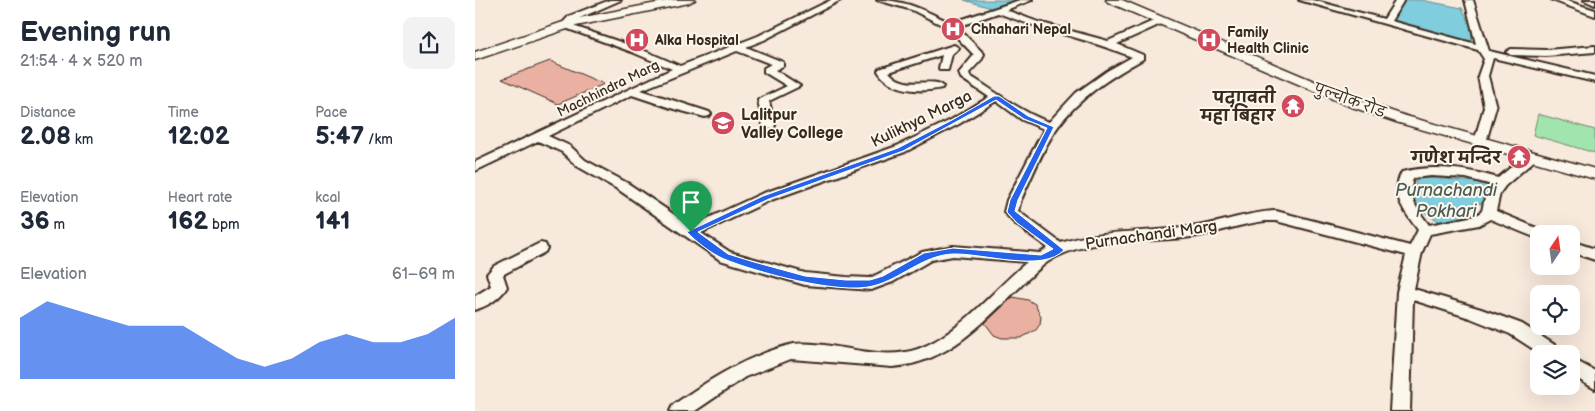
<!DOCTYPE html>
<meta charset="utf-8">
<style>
:root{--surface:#fff;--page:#f2f2f3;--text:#1f2937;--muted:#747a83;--accent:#2563eb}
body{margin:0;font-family:"Balsamiq Sans","Playpen Sans Deva",sans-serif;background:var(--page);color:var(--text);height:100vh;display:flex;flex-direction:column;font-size:19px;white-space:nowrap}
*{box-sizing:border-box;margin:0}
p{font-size:16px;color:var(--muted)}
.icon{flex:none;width:28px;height:28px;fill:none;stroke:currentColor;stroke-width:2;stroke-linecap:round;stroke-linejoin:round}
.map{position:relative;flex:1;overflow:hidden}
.details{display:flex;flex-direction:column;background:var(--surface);width:475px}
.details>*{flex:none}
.needle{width:32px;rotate:13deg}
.buttons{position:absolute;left:1055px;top:225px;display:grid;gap:10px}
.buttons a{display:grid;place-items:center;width:50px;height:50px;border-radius:10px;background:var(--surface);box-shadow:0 5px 20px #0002;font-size:25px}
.pin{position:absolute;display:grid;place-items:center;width:42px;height:42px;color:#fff;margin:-51px -21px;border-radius:50% 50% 50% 0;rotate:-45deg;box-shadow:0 0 5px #0007}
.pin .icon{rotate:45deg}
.round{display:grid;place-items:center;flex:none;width:52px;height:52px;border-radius:10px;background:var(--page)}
.headline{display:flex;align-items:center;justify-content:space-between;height:85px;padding:0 20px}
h1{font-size:28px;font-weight:800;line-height:38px}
.figures{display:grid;grid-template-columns:repeat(3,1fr);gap:8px;height:85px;padding:5px 20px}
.figures div{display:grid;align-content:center}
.figures b{font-size:25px;font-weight:800}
.figures small{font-size:14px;font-weight:400}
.figures p{font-size:14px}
.chart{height:140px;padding:10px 20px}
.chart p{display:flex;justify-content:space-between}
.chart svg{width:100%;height:90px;margin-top:5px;fill:var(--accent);opacity:.7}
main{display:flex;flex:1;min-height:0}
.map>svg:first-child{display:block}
</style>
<main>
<section class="details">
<div class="headline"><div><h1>Evening run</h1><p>21:54 · 4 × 520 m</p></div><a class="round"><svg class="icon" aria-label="share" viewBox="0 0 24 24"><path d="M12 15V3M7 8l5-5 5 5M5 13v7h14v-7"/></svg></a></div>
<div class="figures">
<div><p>Distance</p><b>2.08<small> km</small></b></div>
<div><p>Time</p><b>12:02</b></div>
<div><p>Pace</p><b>5:47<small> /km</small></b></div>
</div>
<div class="figures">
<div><p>Elevation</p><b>36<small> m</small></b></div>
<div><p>Heart rate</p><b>162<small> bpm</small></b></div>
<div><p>kcal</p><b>141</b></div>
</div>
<div class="chart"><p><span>Elevation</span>61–69 m</p>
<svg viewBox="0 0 160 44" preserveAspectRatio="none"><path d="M0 44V14L10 6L20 10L30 14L40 18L50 18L60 18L70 26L80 34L90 38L100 34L110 26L120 22L130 26L140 26L150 22L160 14V44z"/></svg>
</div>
</section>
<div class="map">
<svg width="1120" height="411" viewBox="0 0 1120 411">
<rect width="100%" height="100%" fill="#f8e9dd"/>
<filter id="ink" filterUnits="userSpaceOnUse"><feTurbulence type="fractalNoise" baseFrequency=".02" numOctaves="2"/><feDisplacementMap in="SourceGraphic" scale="10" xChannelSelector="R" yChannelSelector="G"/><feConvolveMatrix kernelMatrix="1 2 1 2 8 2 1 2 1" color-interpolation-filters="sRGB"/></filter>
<g filter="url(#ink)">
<path fill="#a1e4ae" stroke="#6e8766" d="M 1063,114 L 1120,130 L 1120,153 L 1058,135 Z"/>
<path fill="#7fcddd" stroke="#648c91" d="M 489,0 L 553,0 L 523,10 Z
M 927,0 L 946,0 L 987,8 L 996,26 L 997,43 L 996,44 L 915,23 Z
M 958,178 L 1001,182 L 1019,189 L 1014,205 L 999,203 L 991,212 L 999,219 L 970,225 L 937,205 L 940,195 L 941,179 Z"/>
<path fill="#eab1a3" stroke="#3b2a1e" d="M 75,61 L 94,69 L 129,84 L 83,104 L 27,79 Z
M 538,297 L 553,300 L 560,304 L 566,317 L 565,324 L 561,330 L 546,338 L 527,338 L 519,335 L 510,323 Z"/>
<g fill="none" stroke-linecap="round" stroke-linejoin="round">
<g stroke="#3b2a1e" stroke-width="4">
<path id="minor" d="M 135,0 L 146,0 L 100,20 L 95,25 L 163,48 L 205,66 L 283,36 L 356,0 L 366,0 L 289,40 L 271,47 L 308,62 L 308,66 L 300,70 L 325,86 L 294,101 L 300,126 L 298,128 L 290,128 L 288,126 L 283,100 L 312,86 L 289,72 L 289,68 L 296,64 L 262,51 L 166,90 L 234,112 L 236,114 L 234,116 L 230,117 L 199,109 L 157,95 L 73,136 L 95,146 L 110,160 L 154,184 L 216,226 L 286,194 L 422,146 L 476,120 L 514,97 L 486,78 L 484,73 L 499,55 L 473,28 L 437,10 L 402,0 C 432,0 450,11 476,23 L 545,0 L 557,0 L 531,10 L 563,22 L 633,41 L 685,18 L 688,19 L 688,23 L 642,44 L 668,55 L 668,59 C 636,77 604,97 582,128 C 569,146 556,179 546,200 L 543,211 L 586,243 C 627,229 672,233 715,227 C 744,224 771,212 801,211 L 935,246 L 943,230 C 930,212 914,194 927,172 C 959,164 992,169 1023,178 L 1053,153 L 1061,153 L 1063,156 L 1061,159 L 1030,186 L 1025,193 L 1021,211 L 1069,231 L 1071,234 L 1064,234 L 1064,239 L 1015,219 L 1004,225 L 955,234 L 947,252 L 939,289 L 1006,309 L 1047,324 L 1086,349 L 1089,354 L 1066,354 L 1035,334 L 995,318 L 938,300 L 935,411 L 915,411 L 922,292 L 931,255 L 801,221 L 790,221 C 765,224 742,233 716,237 C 673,243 623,237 583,256 C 568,263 556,276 545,287 C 506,324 473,363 417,367 L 316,359 L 270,377 L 220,411 L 195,411 L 198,405 C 231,382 262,362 301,349 C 307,347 313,345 319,344 C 359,340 403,363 443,349 C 486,333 518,290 552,262 L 478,256 L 456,260 L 418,282 L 396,290 L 330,285 L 245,260 L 144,190 L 102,166 L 87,152 L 63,141 L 0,171 L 0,162 L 197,69 L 157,52 L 85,26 L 94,16 ZM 523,13 C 567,30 614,39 657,57 L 632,71 L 601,93 L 574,122 C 546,112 521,92 495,76 L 494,73 L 507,59 L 509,54 L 482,27 ZM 521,101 L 547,120 L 569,129 L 532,200 L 529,212 L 540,224 L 573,248 L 565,253 L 478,246 L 447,252 L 395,278 L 371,277 L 330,273 L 255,252 L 226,233 L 296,200 L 430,152 L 484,124 ZM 956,176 L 991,178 L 1017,185 L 1011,193 L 1007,211 L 1000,216 L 954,225 C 942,209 932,198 938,178 Z
M 824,0 L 837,0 L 909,19 L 921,0 L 929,0 L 916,21 L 1001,44 L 990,0 L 998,0 L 1014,51 L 1120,76 L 1120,82 L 1018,58 L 1013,76 L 1021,107 L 1011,142 L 1009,145 L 1001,145 L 999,142 L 1009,107 L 1003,76 L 1009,59 L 1003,50 Z
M 1077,0 L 1089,0 L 1120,10 L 1120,16 Z
M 1109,0 L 1120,0 L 1120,5 Z
M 479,45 L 484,48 L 477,54 L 473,70 L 465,70 L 464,68 L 467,55 L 414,72 C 430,92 457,76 468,86 L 467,88 C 445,93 415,91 403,71 L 404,69 Z
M 1120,46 L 1120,52 L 1071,56 L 1036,55 L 1031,52 L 1036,49 L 1071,50 Z
M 1096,241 L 1120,249 L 1120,260 L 1096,252 Z
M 65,243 L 70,244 L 72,248 L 70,252 L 29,274 L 28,275 L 32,287 C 25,299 12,306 0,310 L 0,296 L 16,286 L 12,274 L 19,266 Z
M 1096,358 L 1120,371 L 1120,389 L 1096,375 Z"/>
</g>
<g stroke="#3b2a1e" stroke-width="3">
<path id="major" d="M 197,0 L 220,0 L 214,3 L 101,26 L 0,60 L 0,52 L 94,20 Z
M 631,0 L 647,0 L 884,100 L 931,116 L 1120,169 L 1120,179 L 921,122 L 874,106 L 633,2 Z"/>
</g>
<use href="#minor" fill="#fbf7ec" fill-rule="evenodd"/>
<use href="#major" fill="#fbf7ec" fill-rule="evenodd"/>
</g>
</g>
<path fill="#2563eb" stroke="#fff" fill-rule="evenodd" d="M 519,96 L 524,96 L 553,116 L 579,127 L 543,200 L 540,211 L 589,250 C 568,273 508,253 478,254 C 448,255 426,279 398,286 C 364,295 281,272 249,259 C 237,254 220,241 212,232 L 288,196 L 423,148 L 477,120 ZM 521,100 L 549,119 L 572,128 L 535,200 L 532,212 L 542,223 L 578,249 L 566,255 L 478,248 L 449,253 L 408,276 L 395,280 L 371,280 L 330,276 L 279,262 L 253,254 L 223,232 L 294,199 L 428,151 Z"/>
<defs>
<g id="hospital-disc" transform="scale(1.25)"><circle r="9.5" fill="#d1495b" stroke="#fbf7ec"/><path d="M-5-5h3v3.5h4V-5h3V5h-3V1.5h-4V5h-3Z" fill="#fff"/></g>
<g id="temple-disc" transform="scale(1.25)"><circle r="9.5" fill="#d1495b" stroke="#fbf7ec"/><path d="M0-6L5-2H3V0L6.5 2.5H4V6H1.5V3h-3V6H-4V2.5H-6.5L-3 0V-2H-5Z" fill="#fff"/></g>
<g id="university-disc" transform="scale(1.25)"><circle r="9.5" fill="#d1495b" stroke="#fbf7ec"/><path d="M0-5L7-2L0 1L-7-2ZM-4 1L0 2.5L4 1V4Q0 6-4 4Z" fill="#fff"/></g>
</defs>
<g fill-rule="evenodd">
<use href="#hospital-disc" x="478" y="29"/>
<use href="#hospital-disc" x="162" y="40"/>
<use href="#hospital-disc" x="734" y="40"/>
<use href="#temple-disc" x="818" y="106"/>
<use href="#university-disc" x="248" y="123"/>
<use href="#temple-disc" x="1044" y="157"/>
</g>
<g text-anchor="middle" stroke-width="4" stroke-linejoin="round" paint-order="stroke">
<g font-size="14" font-weight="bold" fill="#3b2a1e" stroke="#fbf7ec" text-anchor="start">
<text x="496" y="34">Chhahari Nepal</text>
<text x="752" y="37">Family<tspan x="752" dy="16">Health Clinic</tspan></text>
<text x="180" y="45">Alka Hospital</text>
</g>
<g font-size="14" fill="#3b2a1e" stroke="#fbf7ec">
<text transform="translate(133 88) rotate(-26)" y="5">Machhindra Marg</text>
<text transform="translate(875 100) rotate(20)" y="5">पुल्चोक रोड</text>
</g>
<g font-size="16" font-weight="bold" fill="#3b2a1e" stroke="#fbf7ec" text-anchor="end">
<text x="800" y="103">पद्मावती<tspan x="800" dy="18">महा बिहार</tspan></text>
<text x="266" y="120" text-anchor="start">Lalitpur<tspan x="266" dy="18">Valley College</tspan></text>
<text x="1026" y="163">गणेश मन्दिर</text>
</g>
<g font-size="16" fill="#3b2a1e" stroke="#fbf7ec">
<text transform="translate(446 118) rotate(-26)" y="6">Kulikhya Marga</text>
<text transform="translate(676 234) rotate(-8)" y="6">Purnachandi Marg</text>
</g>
<g font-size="18" font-style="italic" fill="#4f5b57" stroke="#fbf7ec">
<text x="971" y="196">Purnachandi<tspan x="971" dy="21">Pokhari</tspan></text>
</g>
</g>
</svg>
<div class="buttons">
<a><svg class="needle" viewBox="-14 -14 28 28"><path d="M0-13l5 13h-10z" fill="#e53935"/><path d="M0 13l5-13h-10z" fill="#747a83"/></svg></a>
<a><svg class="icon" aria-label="locate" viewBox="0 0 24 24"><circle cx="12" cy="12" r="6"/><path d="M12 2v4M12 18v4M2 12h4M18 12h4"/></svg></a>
<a><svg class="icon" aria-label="layers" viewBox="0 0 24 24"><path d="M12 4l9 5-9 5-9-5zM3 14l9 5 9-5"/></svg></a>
</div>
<div class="pin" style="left:216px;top:232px;background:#1e9e55"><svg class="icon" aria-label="arrive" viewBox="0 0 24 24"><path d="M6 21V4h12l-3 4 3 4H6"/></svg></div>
</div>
</main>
